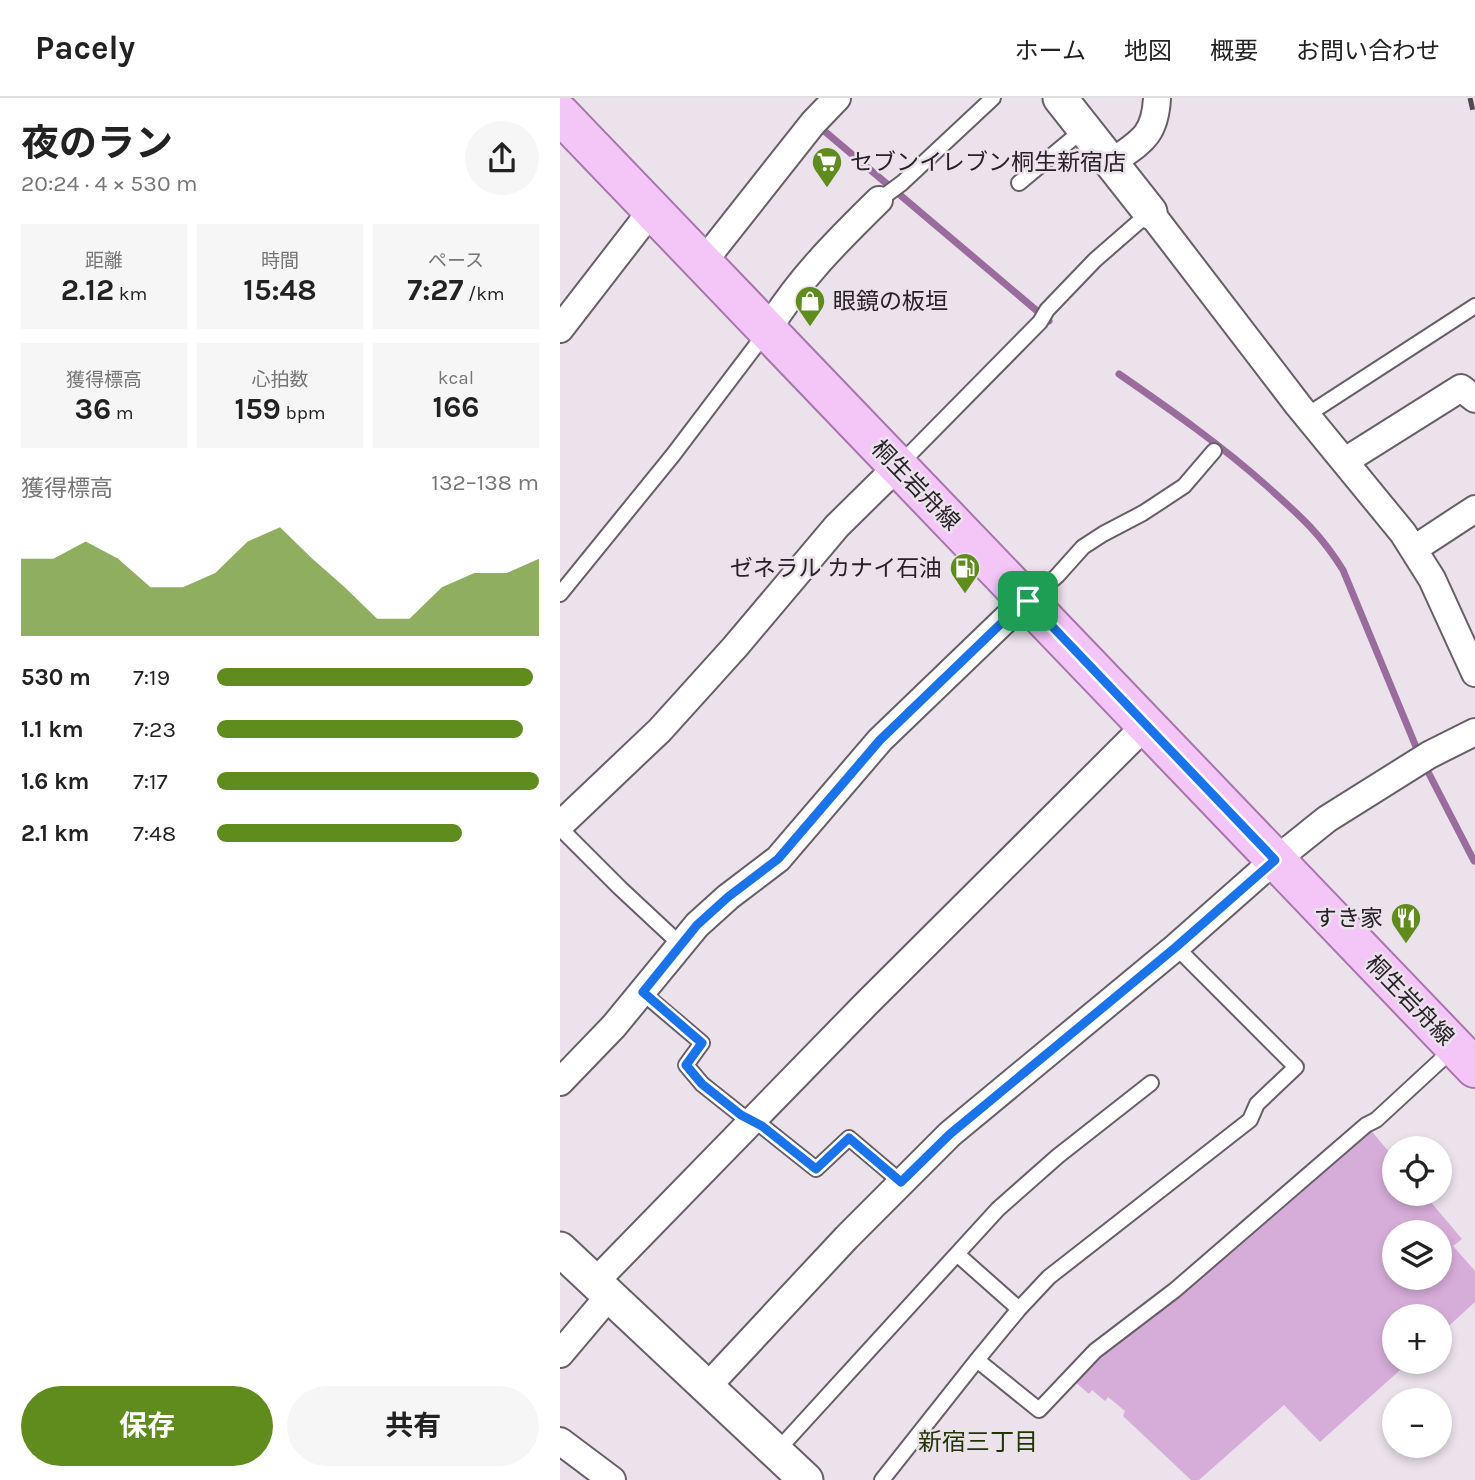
<!DOCTYPE html>
<html lang="ja">
<meta charset="utf-8">
<style>
:root{--surface:#fff;--page:#f6f6f6;--text:#222;--muted:#767676;--line:#e0e0e0;--accent:#608c1e}
body{margin:0;font-family:Karla,"Noto Sans JP",sans-serif;background:var(--page);color:var(--text);height:100vh;display:flex;flex-direction:column;font-size:26px;white-space:nowrap}
*{box-sizing:border-box;margin:0}
p{font-size:23px;color:var(--muted)}
.icon{flex:none;width:38px;height:38px;fill:none;stroke:currentColor;stroke-width:2;stroke-linecap:round;stroke-linejoin:round}
.map{position:relative;flex:1;overflow:hidden}
.panel{display:flex;flex-direction:column;background:var(--surface);width:560px}
.panel>*{flex:none}
.controls{position:absolute;left:822px;top:1038px;display:grid;gap:14px}
.controls a{display:grid;place-items:center;width:70px;height:70px;border-radius:50%;background:var(--surface);box-shadow:0 4px 10px #0003;font-size:35px}
.pin{position:absolute;display:grid;place-items:center;width:60px;height:60px;color:#fff;margin:-30px;border-radius:14px;box-shadow:0 4px 10px #0006}
.round{display:grid;place-items:center;flex:none;width:74px;height:74px;border-radius:37px;background:var(--page)}
.head{display:flex;align-items:center;justify-content:space-between;height:119px;padding:0 21px}
h1{font-size:38px;font-weight:700;line-height:52px}
.metrics{display:grid;grid-template-columns:repeat(3,1fr);gap:10px;height:119px;padding:7px 21px}
.metrics div{display:grid;align-content:center;border-radius:0px;background:var(--page);text-align:center}
.metrics b{font-size:30px;font-weight:700}
.metrics small{font-size:19px;font-weight:400}
.metrics p{font-size:19px}
.chart{height:196px;padding:14px 21px}
.chart p{display:flex;justify-content:space-between}
.chart svg{width:100%;height:126px;margin-top:7px;fill:var(--accent);opacity:.7}
.cta{display:flex;gap:14px;margin-top:auto;padding:14px 21px}
.cta a{flex:1;height:80px;border-radius:42px;background:var(--accent);color:#fff;font-size:28px;font-weight:700;line-height:80px;text-align:center}
.cta a+a{background:var(--page);color:var(--text)}
ul{padding:0 21px;list-style:none;font-size:23px}
li{display:grid;grid-template-columns:112px 84px 1fr;align-items:center;height:52px}
li i{height:18px;border-radius:9px;background:var(--accent)}
header{display:flex;align-items:center;gap:42px;box-sizing:border-box;height:98px;padding:0 35px;background:var(--surface);border-bottom:2px solid var(--line)}
header strong{font-size:33px}
nav{display:flex;gap:38px;margin-inline-start:auto;font-size:24px}
main{display:flex;flex:1;min-height:0}
.map>svg:first-child{display:block}
</style>
<header>
<strong>Pacely</strong>
<nav><a>ホーム</a><a>地図</a><a>概要</a><a>お問い合わせ</a></nav>
</header>
<main>
<section class="panel">
<div class="head"><div><h1>夜のラン</h1><p>20:24 · 4 × 530 m</p></div><a class="round"><svg class="icon" aria-label="share" viewBox="0 0 24 24"><path d="M12 15V3M7 8l5-5 5 5M5 13v7h14v-7"/></svg></a></div>
<div class="metrics">
<div><p>距離</p><b>2.12<small> km</small></b></div>
<div><p>時間</p><b>15:48</b></div>
<div><p>ペース</p><b>7:27<small> /km</small></b></div>
</div>
<div class="metrics">
<div><p>獲得標高</p><b>36<small> m</small></b></div>
<div><p>心拍数</p><b>159<small> bpm</small></b></div>
<div><p>kcal</p><b>166</b></div>
</div>
<div class="chart"><p><span>獲得標高</span>132–138 m</p>
<svg viewBox="0 0 160 44" preserveAspectRatio="none"><path d="M0 44V17L10 17L20 11L30 17L40 27L50 27L60 22L70 11L80 6L90 17L100 27L110 38L120 38L130 27L140 22L150 22L160 17V44z"/></svg>
</div>
<ul>
<li><b>530 m</b>7:19<i style="width:98%"></i></li>
<li><b>1.1 km</b>7:23<i style="width:95%"></i></li>
<li><b>1.6 km</b>7:17<i style="width:100%"></i></li>
<li><b>2.1 km</b>7:48<i style="width:76%"></i></li>
</ul>
<div class="cta"><a>保存</a><a>共有</a></div>
</section>
<div class="map">
<svg width="915" height="1382" viewBox="0 0 915 1382">
<rect width="100%" height="100%" fill="#ebe2ec"/>
<path fill="#d6add9" fill-rule="evenodd" d="M 809,1030 L 835,1061 L 835,1096 L 864,1096 L 902,1141 L 893,1148 L 915,1173 L 915,1204 L 880,1236 L 880,1218 L 835,1218 L 835,1264 L 849,1264 L 760,1344 L 724,1307 L 639,1382 L 631,1382 L 563,1318 L 565,1313 L 548,1299 L 545,1303 L 532,1292 L 529,1296 L 513,1282 L 583,1220 ZM 835,1134 L 880,1134 L 880,1180 L 835,1180 Z"/>
<g fill="none" stroke-linecap="round" stroke-linejoin="round">
<path stroke="#9a6c9e" stroke-width="7" d="M 262,31 L 489,223
M 559,276 C 611,312 661,347 708,389 C 740,418 760,435 783,472 L 859,656
M 865,668 L 914,763"/>
<g stroke="#675f67" stroke-width="18">
<path id="service" d="M 459,85 L 524,31
M 319,102 L 342,85 L 433,0
M 747,317 L 915,208
M 339,367 L 480,224 L 487,212 L 535,162 L 590,114
M 0,496 L 113,357 L 207,233
M 469,502 L 497,478 L 523,449 L 543,436 L 583,415 L 624,388 L 654,353
M 0,730 L 60,790 L 120,846
M 83,895 L 142,945 L 126,967 L 142,986 L 181,1017 L 202,1028 L 256,1071 L 289,1040 L 341,1084
M 397,1156 L 459,1211
M 417,1262 L 479,1312 L 535,1253 L 615,1192 L 806,1027 L 816,1022 L 894,950
M 216,1354 L 438,1111 L 498,1058 L 591,985
M 322,1382 L 417,1262 L 459,1211 L 489,1179 L 690,1022 L 697,1006 L 736,969 L 616,849"/>
</g>
<g stroke="#675f67" stroke-width="30">
<path id="minor" d="M 551,65 C 580,44 595,39 597,0
M 590,114 L 738,307 L 843,435 L 872,481 L 915,575
M 144,163 L 253,25 L 277,0
M 0,231 L 92,112
M 208,232 C 237,183 278,142 319,102
M 785,363 L 901,290 L 915,301
M 854,451 L 915,411
M 0,727 L 100,632 L 175,549 L 277,428 L 338,368
M 0,984 L 54,928 L 137,827 L 168,799 L 218,761 L 320,642 L 453,514 L 468,503
M 35,1184 L 306,906 L 586,627
M 0,1256 L 49,1198
M 147,1289 L 287,1139 L 390,1036 L 616,849 L 702,773 L 767,721 L 869,657 L 915,634
M 0,1343 L 52,1382"/>
</g>
<g stroke="#675f67" stroke-width="37">
<path id="tertiary" d="M 500,0 L 590,114
M 0,1151 L 246,1382"/>
</g>
<g stroke="#a774ab" stroke-width="42">
<path id="primary" d="M 0,16 L 915,970"/>
</g>
<use href="#service" stroke="#fff" stroke-width="14"/>
<use href="#minor" stroke="#fff" stroke-width="26"/>
<use href="#tertiary" stroke="#fff" stroke-width="33"/>
<use href="#primary" stroke="#f4c6f8" stroke-width="38"/>
<path stroke="#514b51" stroke-width="5" stroke-dasharray="12 12" stroke-linecap="butt" d="M 910,0 L 915,22"/>
</g>
<g fill="none" stroke-linecap="round" stroke-linejoin="round">
<g stroke="#fff" stroke-width="14">
<path id="route" d="M 468,503 L 715,762 L 616,849 L 390,1036 L 341,1084 L 289,1040 L 256,1071 L 202,1028 L 181,1017 L 142,986 L 126,967 L 142,945 L 83,894 L 137,827 L 168,799 L 218,761 L 320,642 L 453,514 Z"/>
</g>
<use href="#route" stroke="#1a73e8" stroke-width="9"/>
</g>
<defs>
<g id="supermarket-pin" transform="scale(1.575)"><path d="M0 17L-7.5 6A9.5 9.5 0 1 1 7.5 6Z" fill="#608c1e" stroke="#ebe2ec"/><path d="M-6-5.5h2.5l.6 2H6L4.5 2H-2.5L-4.4-4H-6ZM-1.5 3.2a1.3 1.3 0 1 0 .1 0ZM3 3.2a1.3 1.3 0 1 0 .1 0Z" fill="#fff"/></g>
<g id="shop-pin" transform="scale(1.575)"><path d="M0 17L-7.5 6A9.5 9.5 0 1 1 7.5 6Z" fill="#608c1e" stroke="#ebe2ec"/><path d="M-5-2.5h2.3a2.7 3.5 0 0 1 5.4 0H5L5.5 6h-11ZM-1.5-2.5h3a1.5 2.3 0 0 0-3 0Z" fill="#fff"/></g>
<g id="fuel-pin" transform="scale(1.575)"><path d="M0 17L-7.5 6A9.5 9.5 0 1 1 7.5 6Z" fill="#608c1e" stroke="#ebe2ec"/><path d="M-5.5-6h7V0h2V4h1.3V-2.5L3-4.5l.8-.8L6-3V5H2.5V1h-1V6h-7ZM-4.2-4.7v3.2H.2V-4.7Z" fill="#fff"/></g>
<g id="restaurant-pin" transform="scale(1.575)"><path d="M0 17L-7.5 6A9.5 9.5 0 1 1 7.5 6Z" fill="#608c1e" stroke="#ebe2ec"/><path d="M-5-6h1v4h1v-4h1v4h1v-4h1v5L-1.5 .5V6h-2V.5L-5-1ZM5-6V6H3V1.5H1.5Q1.5-4 5-6Z" fill="#fff"/></g>
</defs>
<g fill-rule="evenodd">
<use href="#supermarket-pin" x="267" y="64"/>
<use href="#shop-pin" x="250" y="203"/>
<use href="#fuel-pin" x="405" y="470"/>
<use href="#restaurant-pin" x="846" y="820"/>
</g>
<g text-anchor="middle" stroke-width="5" stroke-linejoin="round" paint-order="stroke">
<g font-size="23" fill="#262226" stroke="#ebe2ec" text-anchor="start">
<text x="290" y="72">セブンイレブン桐生新宿店</text>
<text x="273" y="211">眼鏡の板垣</text>
<text x="382" y="478" text-anchor="end">ゼネラル カナイ石油</text>
<text x="823" y="828" text-anchor="end">すき家</text>
</g>
<g font-size="23" fill="#262226" stroke="#ebe2ec">
<text transform="translate(356 387) rotate(46)" y="8">桐生岩舟線</text>
<text transform="translate(850 902) rotate(46)" y="8">桐生岩舟線</text>
</g>
<g font-size="24" fill="#203500" stroke="#ebe2ec">
<text x="418" y="1352">新宿三丁目</text>
</g>
</g>
</svg>
<div class="controls">
<a><svg class="icon" aria-label="locate" viewBox="0 0 24 24"><circle cx="12" cy="12" r="6"/><path d="M12 2v4M12 18v4M2 12h4M18 12h4"/></svg></a>
<a><svg class="icon" aria-label="layers" viewBox="0 0 24 24"><path d="M12 4l9 5-9 5-9-5zM3 14l9 5 9-5"/></svg></a>
<a>+</a>
<a>−</a>
</div>
<div class="pin" style="left:468px;top:503px;background:#1e9e55"><svg class="icon" aria-label="arrive" viewBox="0 0 24 24"><path d="M6 21V4h12l-3 4 3 4H6"/></svg></div>
</div>
</main>
